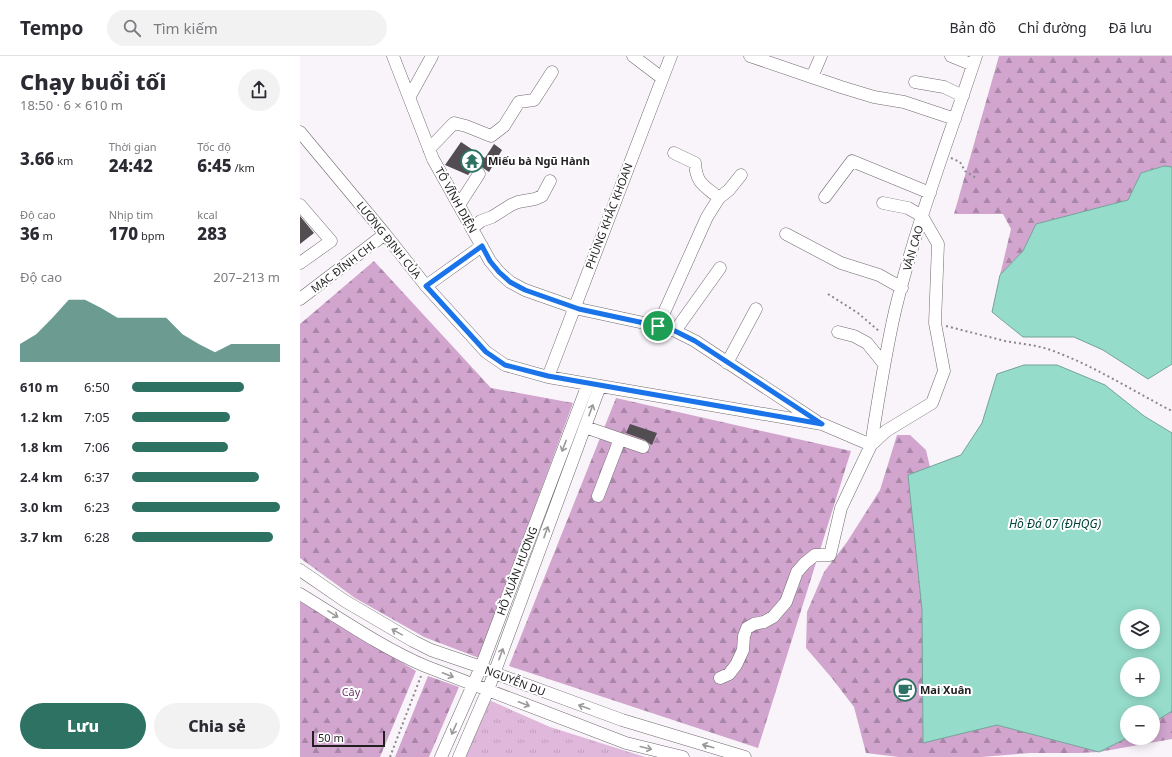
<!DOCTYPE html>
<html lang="vi">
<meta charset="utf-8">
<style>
:root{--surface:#fff;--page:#f2f2f3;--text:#2b2b33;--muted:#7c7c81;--line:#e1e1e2;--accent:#2e7264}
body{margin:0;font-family:"Noto Sans",sans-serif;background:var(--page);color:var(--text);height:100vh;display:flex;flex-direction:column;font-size:15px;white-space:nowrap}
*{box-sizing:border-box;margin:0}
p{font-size:13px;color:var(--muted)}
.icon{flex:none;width:22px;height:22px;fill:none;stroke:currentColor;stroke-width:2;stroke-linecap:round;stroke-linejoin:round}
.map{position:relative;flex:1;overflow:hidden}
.drawer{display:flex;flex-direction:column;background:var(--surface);width:300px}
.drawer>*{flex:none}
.controls{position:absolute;left:820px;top:553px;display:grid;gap:8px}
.controls a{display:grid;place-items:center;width:40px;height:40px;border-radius:50%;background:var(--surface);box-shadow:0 2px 10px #0003;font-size:20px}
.scale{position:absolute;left:12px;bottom:10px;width:73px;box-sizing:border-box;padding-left:4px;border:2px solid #211f21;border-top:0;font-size:11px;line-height:14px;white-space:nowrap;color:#211f21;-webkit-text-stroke:3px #fff;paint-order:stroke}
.pin{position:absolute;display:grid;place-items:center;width:34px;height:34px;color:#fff;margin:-17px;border:2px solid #fff;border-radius:50%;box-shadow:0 1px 4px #0007}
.round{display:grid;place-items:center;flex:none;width:42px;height:42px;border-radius:21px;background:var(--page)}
.overview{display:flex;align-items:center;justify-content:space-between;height:68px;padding:0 20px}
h1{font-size:22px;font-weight:800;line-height:30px}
.metrics{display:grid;grid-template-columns:repeat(3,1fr);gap:6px;height:68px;padding:4px 20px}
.metrics div{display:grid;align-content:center}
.metrics b{font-size:17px;font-weight:800}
.metrics small{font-size:11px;font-weight:400}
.metrics p{font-size:11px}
.chart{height:112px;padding:8px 20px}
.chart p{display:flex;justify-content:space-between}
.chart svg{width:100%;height:72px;margin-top:4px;fill:var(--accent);opacity:.7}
.button{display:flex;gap:8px;margin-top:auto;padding:8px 20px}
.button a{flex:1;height:46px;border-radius:24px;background:var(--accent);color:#fff;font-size:16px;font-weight:800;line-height:46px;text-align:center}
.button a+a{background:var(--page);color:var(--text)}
ul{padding:0 20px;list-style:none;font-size:13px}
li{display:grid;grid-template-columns:64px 48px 1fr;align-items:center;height:30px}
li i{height:10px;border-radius:5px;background:var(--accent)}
header{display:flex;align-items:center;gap:24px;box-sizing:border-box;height:56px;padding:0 20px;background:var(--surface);border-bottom:1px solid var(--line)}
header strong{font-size:19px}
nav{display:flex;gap:22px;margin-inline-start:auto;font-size:14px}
.search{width:280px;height:36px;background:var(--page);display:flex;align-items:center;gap:10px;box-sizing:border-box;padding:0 14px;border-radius:22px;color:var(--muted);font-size:15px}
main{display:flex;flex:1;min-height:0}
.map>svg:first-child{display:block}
</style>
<header>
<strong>Tempo</strong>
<div class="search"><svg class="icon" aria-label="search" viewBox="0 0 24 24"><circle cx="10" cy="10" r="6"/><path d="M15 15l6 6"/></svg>Tìm kiếm</div>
<nav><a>Bản đồ</a><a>Chỉ đường</a><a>Đã lưu</a></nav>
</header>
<main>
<section class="drawer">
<div class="overview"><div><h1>Chạy buổi tối</h1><p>18:50 · 6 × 610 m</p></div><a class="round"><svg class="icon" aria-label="share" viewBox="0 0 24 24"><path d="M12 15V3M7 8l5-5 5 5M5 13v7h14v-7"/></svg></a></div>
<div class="metrics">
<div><b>3.66<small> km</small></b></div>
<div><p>Thời gian</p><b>24:42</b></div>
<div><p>Tốc độ</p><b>6:45<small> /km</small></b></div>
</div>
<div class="metrics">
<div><p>Độ cao</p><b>36<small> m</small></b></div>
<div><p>Nhịp tim</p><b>170<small> bpm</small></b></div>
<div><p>kcal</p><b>283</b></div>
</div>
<div class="chart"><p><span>Độ cao</span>207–213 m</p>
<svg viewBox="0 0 160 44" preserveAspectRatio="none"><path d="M0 44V33L10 27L20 17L30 6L40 6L50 11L60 17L70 17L80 17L90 17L100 27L110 33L120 38L130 33L140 33L150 33L160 33V44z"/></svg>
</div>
<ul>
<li><b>610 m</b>6:50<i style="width:76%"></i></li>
<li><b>1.2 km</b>7:05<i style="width:66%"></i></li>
<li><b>1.8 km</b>7:06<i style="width:65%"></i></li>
<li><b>2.4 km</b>6:37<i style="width:86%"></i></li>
<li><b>3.0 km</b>6:23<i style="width:100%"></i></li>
<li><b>3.7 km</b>6:28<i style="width:95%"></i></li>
</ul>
<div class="button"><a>Lưu</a><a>Chia sẻ</a></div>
</section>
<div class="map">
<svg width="872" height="701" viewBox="0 0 872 701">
<defs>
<pattern id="grass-tufts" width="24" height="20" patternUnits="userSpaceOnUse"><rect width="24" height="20" fill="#dfb8db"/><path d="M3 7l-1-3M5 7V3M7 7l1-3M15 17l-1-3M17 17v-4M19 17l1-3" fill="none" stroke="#bf9ebc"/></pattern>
<pattern id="forest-firs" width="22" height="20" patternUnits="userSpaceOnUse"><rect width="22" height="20" fill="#d1a5ce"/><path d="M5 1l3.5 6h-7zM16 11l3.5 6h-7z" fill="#a986a7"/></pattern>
</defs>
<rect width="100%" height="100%" fill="#f9f4f9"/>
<path fill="url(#grass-tufts)" d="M 189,644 L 250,671 L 345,701 L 159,701 Z"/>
<path fill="url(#forest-firs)" d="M 699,0 L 872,0 L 872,111 L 863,110 L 841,117 L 828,144 L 736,168 L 723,195 L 700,219 L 711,173 L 703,158 L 654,158 Z
M 74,205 L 191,332 L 273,347 L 179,602 L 124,581 L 55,542 L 0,502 L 0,268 Z
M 316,342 L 551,395 L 458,692 L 209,610 Z
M 597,379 L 610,379 L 626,394 L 630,411 L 608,419 L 622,554 L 623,686 L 697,669 L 799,696 L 827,682 L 853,682 L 853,667 L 872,655 L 872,683 L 799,696 L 779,697 L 730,697 L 681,701 L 599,701 L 566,697 L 554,651 L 531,621 L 506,592 L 507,556 L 524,516 L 547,486 L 580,434 Z
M 0,545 L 116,615 L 80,701 L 0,701 Z
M 128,620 L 159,631 L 129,701 L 95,701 Z"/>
<path fill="#96dccb" stroke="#73a398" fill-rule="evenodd" d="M 864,110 L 872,111 L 872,308 L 848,323 L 803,294 L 774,281 L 723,281 L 692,256 L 700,219 L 723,195 L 736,168 L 828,144 L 841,117 Z
M 724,309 L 757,309 L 805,329 L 844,360 L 872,377 L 872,655 L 853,667 L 853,656 L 827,656 L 827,682 L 799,696 L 697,669 L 623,687 L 622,554 L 608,419 L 661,399 L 682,367 L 697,318 ZM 827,560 L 853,560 L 853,586 L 827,586 ZM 827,608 L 853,608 L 853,634 L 827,634 Z"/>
<path fill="#514d50" d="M 161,86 L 185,102 L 194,88 L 202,94 L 189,116 L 177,108 L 168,119 L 145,109 Z
M 0,160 L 14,177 L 0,188 Z
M 330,368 L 357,377 L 352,389 L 350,388 L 345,384 L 326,377 Z"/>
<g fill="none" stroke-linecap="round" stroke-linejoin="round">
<g stroke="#6f6a6e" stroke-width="13">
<path id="minor" d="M 93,0 L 133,103 L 190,205 L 199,216 L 210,226 L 225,234 L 279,253 L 358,270 L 375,275 L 395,285 L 516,365
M 333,0 L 362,22
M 450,0 L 541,31 L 574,41 L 604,46 L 655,63
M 651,0 L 673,9
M 512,21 L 521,0
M 615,26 L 644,31 L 663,40
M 110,40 L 132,0
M 0,76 L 85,178 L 126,230 L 186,296 L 205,309 L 248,321 L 522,368 L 571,389
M 129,93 L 154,67 L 166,70 L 191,80 L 204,70 L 219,46 L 234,44 L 252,16
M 525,141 L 552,105 L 630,137
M 419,142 L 429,134 L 441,119
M 0,149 L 31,185 L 0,207
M 159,149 L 179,118
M 172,172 L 181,165 L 192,161 L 211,149 L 218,146 L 235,143 L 242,140 L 250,125
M 486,178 L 541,207 L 579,219 L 602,232
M 126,230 L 182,190
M 0,243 L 85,178
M 358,270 L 407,161 L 419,142 C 405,130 396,128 395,107 L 374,97
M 375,275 L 420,212
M 538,276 L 554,280 L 567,287 L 584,308
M 427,307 L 456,253
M 248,321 L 371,0
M 285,371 L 343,391
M 571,389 C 578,344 585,299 595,255 C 616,168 648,85 676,0
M 298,440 L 320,383
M 0,514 L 45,545 L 113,585 L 131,594 L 181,611 L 194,617 L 322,664 L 445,701
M 0,538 C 41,563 81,591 125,610 L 326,687 L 383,701
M 420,622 L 429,618 L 436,609 L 443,594 L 444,580 L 447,572 L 454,568 L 464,566 L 473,561 L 486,546 L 497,516 L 505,507 L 515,499 L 530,499 L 541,452 L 571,389 L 586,375 L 632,347 L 644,315 L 635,267 L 638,188 L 622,160 L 608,152 L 583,147
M 141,701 L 181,611 L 288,328
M 159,701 L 188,634 L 300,330"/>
</g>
<path stroke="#8b888b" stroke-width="2" stroke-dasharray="2 3" stroke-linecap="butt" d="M 651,102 L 660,106 L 665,115 L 676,122
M 528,238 L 558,257 L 579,275
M 646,270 C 666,275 685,280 705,285 C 722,288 739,289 756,296 C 796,311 833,335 872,355
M 90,701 L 121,620"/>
<use href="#minor" stroke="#fff" stroke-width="12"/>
</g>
<defs><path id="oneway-shaft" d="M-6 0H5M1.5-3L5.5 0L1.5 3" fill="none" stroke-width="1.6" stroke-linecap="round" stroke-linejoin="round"/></defs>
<g stroke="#9b9a9b">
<use href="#oneway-shaft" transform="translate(291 354) rotate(-70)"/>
<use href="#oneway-shaft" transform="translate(264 390) rotate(111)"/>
<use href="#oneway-shaft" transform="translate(246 476) rotate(-70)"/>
<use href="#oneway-shaft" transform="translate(33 558) rotate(32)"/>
<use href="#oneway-shaft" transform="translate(97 576) rotate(-151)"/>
<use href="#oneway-shaft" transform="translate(201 598) rotate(-70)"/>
<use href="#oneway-shaft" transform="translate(148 619) rotate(21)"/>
<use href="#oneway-shaft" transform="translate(224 648) rotate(21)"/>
<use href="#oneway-shaft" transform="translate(284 651) rotate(-160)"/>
<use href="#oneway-shaft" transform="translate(154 673) rotate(114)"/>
<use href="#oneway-shaft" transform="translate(408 690) rotate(-164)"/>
<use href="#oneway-shaft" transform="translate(346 692) rotate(14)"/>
</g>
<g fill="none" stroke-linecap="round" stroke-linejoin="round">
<g stroke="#fff" stroke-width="8">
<path id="route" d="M 182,190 L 190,205 L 199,216 L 210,226 L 225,234 L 279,253 L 358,270 L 375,275 L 395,285 L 522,368 L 248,320 L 205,309 L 186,296 L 126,230 Z"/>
</g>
<use href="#route" stroke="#1a73e8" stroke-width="5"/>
</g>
<defs>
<g id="temple-ring" transform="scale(1.15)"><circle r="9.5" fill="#fff" stroke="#2e7264" stroke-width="1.5"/><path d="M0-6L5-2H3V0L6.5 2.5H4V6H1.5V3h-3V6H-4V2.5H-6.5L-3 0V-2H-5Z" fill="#2e7264"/></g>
<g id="cafe-ring" transform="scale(1.15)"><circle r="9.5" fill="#fff" stroke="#2e7264" stroke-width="1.5"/><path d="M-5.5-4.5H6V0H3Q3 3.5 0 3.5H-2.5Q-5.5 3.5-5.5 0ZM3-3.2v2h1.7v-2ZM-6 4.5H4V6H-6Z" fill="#2e7264"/></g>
</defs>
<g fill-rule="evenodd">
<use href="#temple-ring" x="172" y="105"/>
<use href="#cafe-ring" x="605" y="634"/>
</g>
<g text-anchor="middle" stroke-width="4" stroke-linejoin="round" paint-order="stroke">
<g font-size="11" font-weight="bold" fill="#211f21" stroke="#fff" text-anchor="start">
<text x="188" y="109">Miếu bà Ngũ Hành</text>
<text x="620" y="638">Mai Xuân</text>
</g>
<g font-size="11" fill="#211f21" stroke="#fff">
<text transform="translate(156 144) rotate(61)" y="4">TÔ VĨNH DIỆN</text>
<text transform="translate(309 160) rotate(-69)" y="4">PHÙNG KHẮC KHOAN</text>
<text transform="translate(89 184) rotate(51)" y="4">LƯƠNG ĐỊNH CỦA</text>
<text transform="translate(613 192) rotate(-74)" y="4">VĂN CAO</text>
<text transform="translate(43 211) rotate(-37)" y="4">MẠC ĐĨNH CHI</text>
<text transform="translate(217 515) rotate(-69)" y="4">HỒ XUÂN HƯƠNG</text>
<text transform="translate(215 625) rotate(21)" y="4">NGUYỄN DU</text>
</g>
<g font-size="11" fill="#713a6e" stroke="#fff">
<text x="51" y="640">Cây</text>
</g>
<g font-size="12" font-style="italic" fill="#004238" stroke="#fff">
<text x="755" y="472">Hồ Đá 07 (ĐHQG)</text>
</g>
</g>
</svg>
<div class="controls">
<a><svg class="icon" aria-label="layers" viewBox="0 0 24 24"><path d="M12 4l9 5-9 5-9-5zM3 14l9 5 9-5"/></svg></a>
<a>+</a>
<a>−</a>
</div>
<div class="scale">50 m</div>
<div class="pin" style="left:358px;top:270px;background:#1e9e55"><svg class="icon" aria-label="arrive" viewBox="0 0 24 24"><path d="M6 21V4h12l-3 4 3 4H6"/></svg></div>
</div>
</main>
